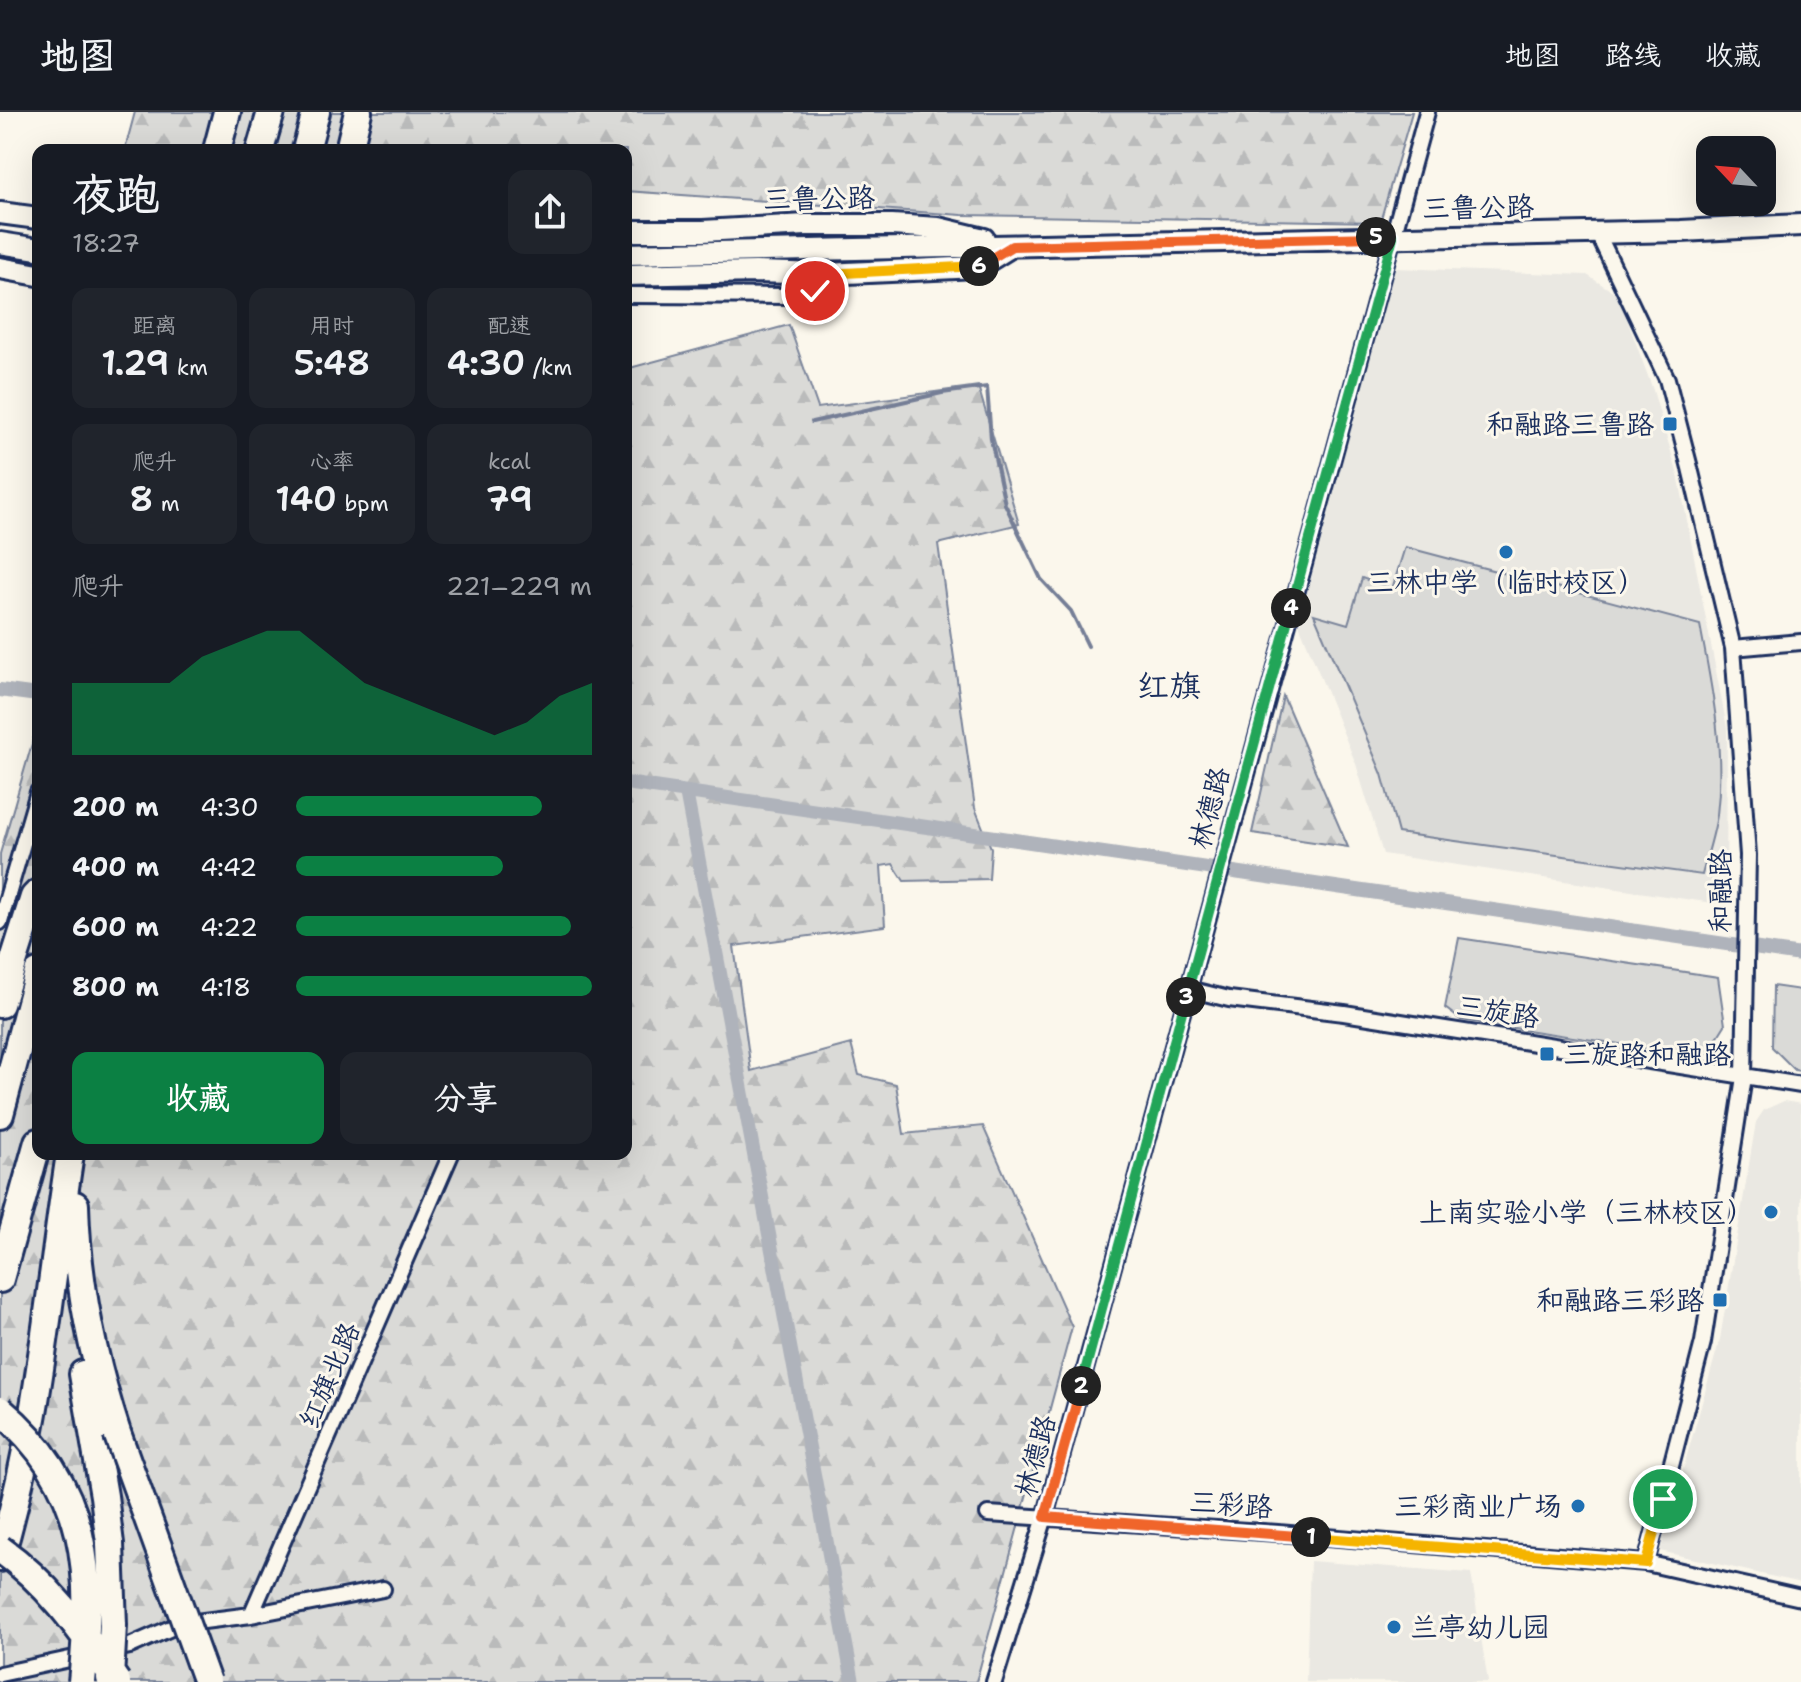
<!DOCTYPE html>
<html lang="zh">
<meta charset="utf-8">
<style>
:root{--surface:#171b24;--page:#20242c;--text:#f1f3f6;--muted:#9ea1a6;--line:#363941;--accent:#0b8043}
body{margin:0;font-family:"Shantell Sans","LXGW WenKai TC",sans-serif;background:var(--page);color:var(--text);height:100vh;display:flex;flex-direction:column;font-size:30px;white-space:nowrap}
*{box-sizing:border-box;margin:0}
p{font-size:26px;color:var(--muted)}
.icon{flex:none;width:44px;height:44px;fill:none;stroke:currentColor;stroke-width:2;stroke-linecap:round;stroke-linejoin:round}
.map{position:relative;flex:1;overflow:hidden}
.details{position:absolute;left:32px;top:32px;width:600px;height:1016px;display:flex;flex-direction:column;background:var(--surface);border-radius:16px;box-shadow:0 8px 32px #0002}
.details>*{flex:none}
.needle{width:52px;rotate:296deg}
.buttons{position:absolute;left:1696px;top:24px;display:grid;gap:16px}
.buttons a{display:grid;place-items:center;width:80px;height:80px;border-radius:16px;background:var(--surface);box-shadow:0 8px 32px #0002;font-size:40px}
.pin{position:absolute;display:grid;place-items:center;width:68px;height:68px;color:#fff;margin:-34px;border:4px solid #fff;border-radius:50%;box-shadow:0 2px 8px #0007}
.km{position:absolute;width:40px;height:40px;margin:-20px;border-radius:50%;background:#222;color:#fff;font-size:22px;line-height:40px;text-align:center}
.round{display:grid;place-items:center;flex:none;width:84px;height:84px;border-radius:16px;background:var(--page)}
.headline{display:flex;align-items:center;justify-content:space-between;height:136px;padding:0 40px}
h1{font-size:44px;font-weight:600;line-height:60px}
.stats{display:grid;grid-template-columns:repeat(3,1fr);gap:12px;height:136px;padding:8px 40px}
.stats div{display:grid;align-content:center;border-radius:16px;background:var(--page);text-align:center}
.stats b{font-size:34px;font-weight:600}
.stats small{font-size:22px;font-weight:400}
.stats p{font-size:22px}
.chart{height:224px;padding:16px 40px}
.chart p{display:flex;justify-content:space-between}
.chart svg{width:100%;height:144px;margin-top:8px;fill:var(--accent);opacity:.7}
.primary-button{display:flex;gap:16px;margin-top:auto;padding:16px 40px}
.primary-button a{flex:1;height:92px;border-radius:16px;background:var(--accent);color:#fff;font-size:32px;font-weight:600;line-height:92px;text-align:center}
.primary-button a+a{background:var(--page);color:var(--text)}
ul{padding:0 40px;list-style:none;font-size:26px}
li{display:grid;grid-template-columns:128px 96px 1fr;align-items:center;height:60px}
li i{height:20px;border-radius:10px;background:var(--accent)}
header{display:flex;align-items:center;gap:48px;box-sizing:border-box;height:112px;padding:0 40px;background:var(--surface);border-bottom:2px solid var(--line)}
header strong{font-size:38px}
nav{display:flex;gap:44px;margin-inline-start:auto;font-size:28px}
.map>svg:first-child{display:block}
</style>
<header>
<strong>地图</strong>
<nav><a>地图</a><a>路线</a><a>收藏</a></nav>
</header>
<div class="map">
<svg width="1801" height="1570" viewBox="0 0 1801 1570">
<defs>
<pattern id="forest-firs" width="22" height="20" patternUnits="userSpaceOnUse" patternTransform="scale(2)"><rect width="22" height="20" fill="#dadad7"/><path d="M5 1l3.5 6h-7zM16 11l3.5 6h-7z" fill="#babbbb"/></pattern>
</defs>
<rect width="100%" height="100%" fill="#fbf7ec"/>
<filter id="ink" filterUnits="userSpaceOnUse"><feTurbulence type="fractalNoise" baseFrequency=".0125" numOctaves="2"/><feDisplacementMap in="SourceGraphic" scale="16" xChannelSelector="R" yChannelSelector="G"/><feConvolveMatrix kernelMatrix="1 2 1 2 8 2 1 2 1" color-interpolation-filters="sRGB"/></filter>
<g filter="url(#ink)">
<path fill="#eae8e2" d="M 1394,156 L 1587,163 L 1618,183 L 1652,275 L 1679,367 L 1727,616 L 1726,793 L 1383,742 L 1356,652 L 1299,512 Z
M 1784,989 L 1801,992 L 1801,1471 L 1660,1439 L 1720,1227 L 1756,1010 L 1764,998 Z
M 1310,1449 L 1471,1461 L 1488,1570 L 1306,1570 Z"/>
<path fill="url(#forest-firs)" stroke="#7a849a" stroke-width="2" d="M 135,0 L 1412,0 L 1380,110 L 962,103 L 626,79 L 626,38 L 125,37 Z
M 789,213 L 818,296 L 978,274 L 1019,412 L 938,432 L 975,696 L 991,736 L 989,767 L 904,769 L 893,752 L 881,754 L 885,814 L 734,834 L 751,959 L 851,932 L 859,963 L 896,972 L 904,1022 L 983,1014 L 1072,1215 L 976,1570 L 0,1570 L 0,742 L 38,611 L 38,1042 L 626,1042 L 626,257 Z
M 1283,584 L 1348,735 L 1252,721 Z"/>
<path fill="#dadad7" stroke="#7a849a" stroke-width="2" d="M 1405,435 L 1700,513 C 1712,576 1725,638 1717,703 C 1714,723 1707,743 1702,763 L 1398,721 L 1382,662 L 1314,502 L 1348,512 L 1362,466 L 1392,477 Z
M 1459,826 L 1718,865 L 1725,913 L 1705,945 L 1461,908 L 1445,896 Z
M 1773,874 L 1801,878 L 1801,959 L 1795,958 L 1772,935 Z"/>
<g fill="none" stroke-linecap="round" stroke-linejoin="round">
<path stroke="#747e96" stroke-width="4" d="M 812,310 L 942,281 L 987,275 L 991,327 L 1005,392 L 1041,467 L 1071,499 L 1088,534"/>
<path stroke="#afb3bb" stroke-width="14" d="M 0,578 L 38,583
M 626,671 L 1801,843
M 686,680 L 853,1570"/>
<g stroke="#1b2f5e" stroke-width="20">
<path id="street" d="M 1597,120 L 1667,267 L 1690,356 L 1733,536 L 1748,743 L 1744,965 L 1703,1230 L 1646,1451
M 626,183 L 796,184 L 815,179 L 825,162
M 1733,536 L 1801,530
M 0,810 L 38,680
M 1188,877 L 1229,887 L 1344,901 L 1801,973
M 988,1402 L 1278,1421 L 1646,1451 L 1801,1486
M 251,1503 L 451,1042
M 0,1562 L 130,1534 L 180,1512 L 251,1503 L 383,1477
M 994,1570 L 1045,1405 L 1427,0"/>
</g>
<g stroke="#1b2f5e" stroke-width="26">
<path id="secondary" d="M 0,101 L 38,106
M 626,119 L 703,119 L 806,113 L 892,113 L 938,116 L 984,127
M 0,131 L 38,137
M 626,142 L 1681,119 L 1801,113
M 0,156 L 38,163
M 626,163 L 756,160 L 825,162 L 978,155 L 1012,134"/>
</g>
<g stroke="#1b2f5e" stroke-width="32">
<path id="highway" d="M 217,38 L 227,0
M 260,38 L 271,0
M 306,38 L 316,0
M 349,38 L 358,0
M 0,892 L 34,785 L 38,781
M 0,1002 L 38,861
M 75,1093 C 77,1172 93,1247 117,1321
M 0,1167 L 38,1030
M 83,1262 L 104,1384 L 110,1432
M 0,1446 C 39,1315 49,1177 70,1042"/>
</g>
<use href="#street" stroke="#fbf7ec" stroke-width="14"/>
<use href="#secondary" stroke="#fbf7ec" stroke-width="20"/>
<use href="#highway" stroke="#fbf7ec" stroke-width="26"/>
<g stroke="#1b2f5e" stroke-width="32" stroke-linecap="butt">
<path id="highway-bridge" d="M 0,1298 C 90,1373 93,1462 82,1570
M 117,1321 L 207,1570
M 110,1432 L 113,1513 L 110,1566
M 0,1437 C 51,1473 82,1520 117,1570"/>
</g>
<use href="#highway-bridge" stroke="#fbf7ec" stroke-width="26"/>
</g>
</g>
<g fill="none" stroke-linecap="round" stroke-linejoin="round" filter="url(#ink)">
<g stroke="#fff" stroke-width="16">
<path id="split-1" d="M 1311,1425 L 1646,1451 L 1663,1387"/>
</g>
<g stroke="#fff" stroke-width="16">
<path id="split-2" d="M 1081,1274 L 1045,1405 L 1311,1425"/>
</g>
<g stroke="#fff" stroke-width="16">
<path id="split-3" d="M 1081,1274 L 1186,885"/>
</g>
<g stroke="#fff" stroke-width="16">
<path id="split-4" d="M 1186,885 L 1291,496"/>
</g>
<g stroke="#fff" stroke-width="16">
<path id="split-5" d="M 1291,496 L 1393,125 L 1376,125"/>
</g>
<g stroke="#fff" stroke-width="16">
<path id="split-6" d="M 979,154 L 1012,134 L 1376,125"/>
</g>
<g stroke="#fff" stroke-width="16">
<path id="split-7" d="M 815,179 L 825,162 L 979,154"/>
</g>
<use href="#split-1" stroke="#f5b400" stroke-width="10"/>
<use href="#split-2" stroke="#f0652b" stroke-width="10"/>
<use href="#split-3" stroke="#22a559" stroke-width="10"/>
<use href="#split-4" stroke="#22a559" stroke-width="10"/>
<use href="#split-5" stroke="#22a559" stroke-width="10"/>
<use href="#split-6" stroke="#f0652b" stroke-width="10"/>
<use href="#split-7" stroke="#f5b400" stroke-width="10"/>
</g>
<g fill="#1f6fb2" stroke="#fbf7ec" stroke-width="3">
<rect x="1662" y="304" width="16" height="16" rx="4"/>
<circle cx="1506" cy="440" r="8"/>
<rect x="1539" y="934" width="16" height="16" rx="4"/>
<circle cx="1771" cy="1100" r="8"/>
<rect x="1712" y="1180" width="16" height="16" rx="4"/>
<circle cx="1578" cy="1394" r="8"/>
<circle cx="1394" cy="1515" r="8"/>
</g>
<g text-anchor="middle" stroke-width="6" stroke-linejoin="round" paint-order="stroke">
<g font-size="28" fill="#1b2f5e" stroke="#fbf7ec">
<text transform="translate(819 86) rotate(-1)" y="10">三鲁公路</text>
<text transform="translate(1478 95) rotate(-1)" y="10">三鲁公路</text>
<text transform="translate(1209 696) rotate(-75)" y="10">林德路</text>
<text transform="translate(1720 779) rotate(-90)" y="10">和融路</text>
<text transform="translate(1498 899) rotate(9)" y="10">三旋路</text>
<text transform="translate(329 1263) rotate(-67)" y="10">红旗北路</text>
<text transform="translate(1035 1344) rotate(-75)" y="10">林德路</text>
<text transform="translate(1231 1392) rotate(4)" y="10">三彩路</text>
</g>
<g font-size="28" fill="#1b2f5e" stroke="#fbf7ec" text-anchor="end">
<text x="1654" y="322">和融路三鲁路</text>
<text x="1506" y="480" text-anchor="middle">三林中学（临时校区）</text>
<text x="1563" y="952" text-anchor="start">三旋路和融路</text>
<text x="1755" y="1110">上南实验小学（三林校区）</text>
<text x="1704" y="1198">和融路三彩路</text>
<text x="1562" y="1404">三彩商业广场</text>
<text x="1410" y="1525" text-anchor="start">兰亭幼儿园</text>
</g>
<g font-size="32" fill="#1b2f5e" stroke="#fbf7ec">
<text x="1169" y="585">红旗</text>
</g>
</g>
</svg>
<div class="buttons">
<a><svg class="needle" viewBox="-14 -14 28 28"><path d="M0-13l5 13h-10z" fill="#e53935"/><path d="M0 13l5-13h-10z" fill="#9ea1a6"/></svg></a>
</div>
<div class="pin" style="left:1663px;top:1387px;background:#1e9e55"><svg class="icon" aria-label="arrive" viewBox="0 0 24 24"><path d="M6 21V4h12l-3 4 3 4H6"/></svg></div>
<div class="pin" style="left:815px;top:179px;background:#d93025"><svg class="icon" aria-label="check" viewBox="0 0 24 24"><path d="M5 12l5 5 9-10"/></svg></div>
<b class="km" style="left:1311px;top:1425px">1</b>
<b class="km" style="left:1081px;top:1274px">2</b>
<b class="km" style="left:1186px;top:885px">3</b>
<b class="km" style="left:1291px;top:496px">4</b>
<b class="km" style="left:1376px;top:125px">5</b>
<b class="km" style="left:979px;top:154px">6</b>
<section class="details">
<div class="headline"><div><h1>夜跑</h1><p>18:27</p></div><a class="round"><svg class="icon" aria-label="share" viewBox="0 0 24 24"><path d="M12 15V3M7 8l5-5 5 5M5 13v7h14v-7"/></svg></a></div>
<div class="stats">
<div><p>距离</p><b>1.29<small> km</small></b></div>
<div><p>用时</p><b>5:48</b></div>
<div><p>配速</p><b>4:30<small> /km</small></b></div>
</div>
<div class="stats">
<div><p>爬升</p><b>8<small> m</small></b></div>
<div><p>心率</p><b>140<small> bpm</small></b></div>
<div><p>kcal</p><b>79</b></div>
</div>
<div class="chart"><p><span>爬升</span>221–229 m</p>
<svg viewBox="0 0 160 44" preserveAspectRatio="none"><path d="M0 44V22L10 22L20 22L30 22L40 14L50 10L60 6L70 6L80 14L90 22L100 26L110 30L120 34L130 38L140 34L150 26L160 22V44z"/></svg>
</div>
<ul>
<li><b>200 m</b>4:30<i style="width:83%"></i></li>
<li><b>400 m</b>4:42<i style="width:70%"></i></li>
<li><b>600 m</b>4:22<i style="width:93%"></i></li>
<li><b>800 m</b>4:18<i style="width:100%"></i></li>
</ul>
<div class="primary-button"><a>收藏</a><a>分享</a></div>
</section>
</div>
